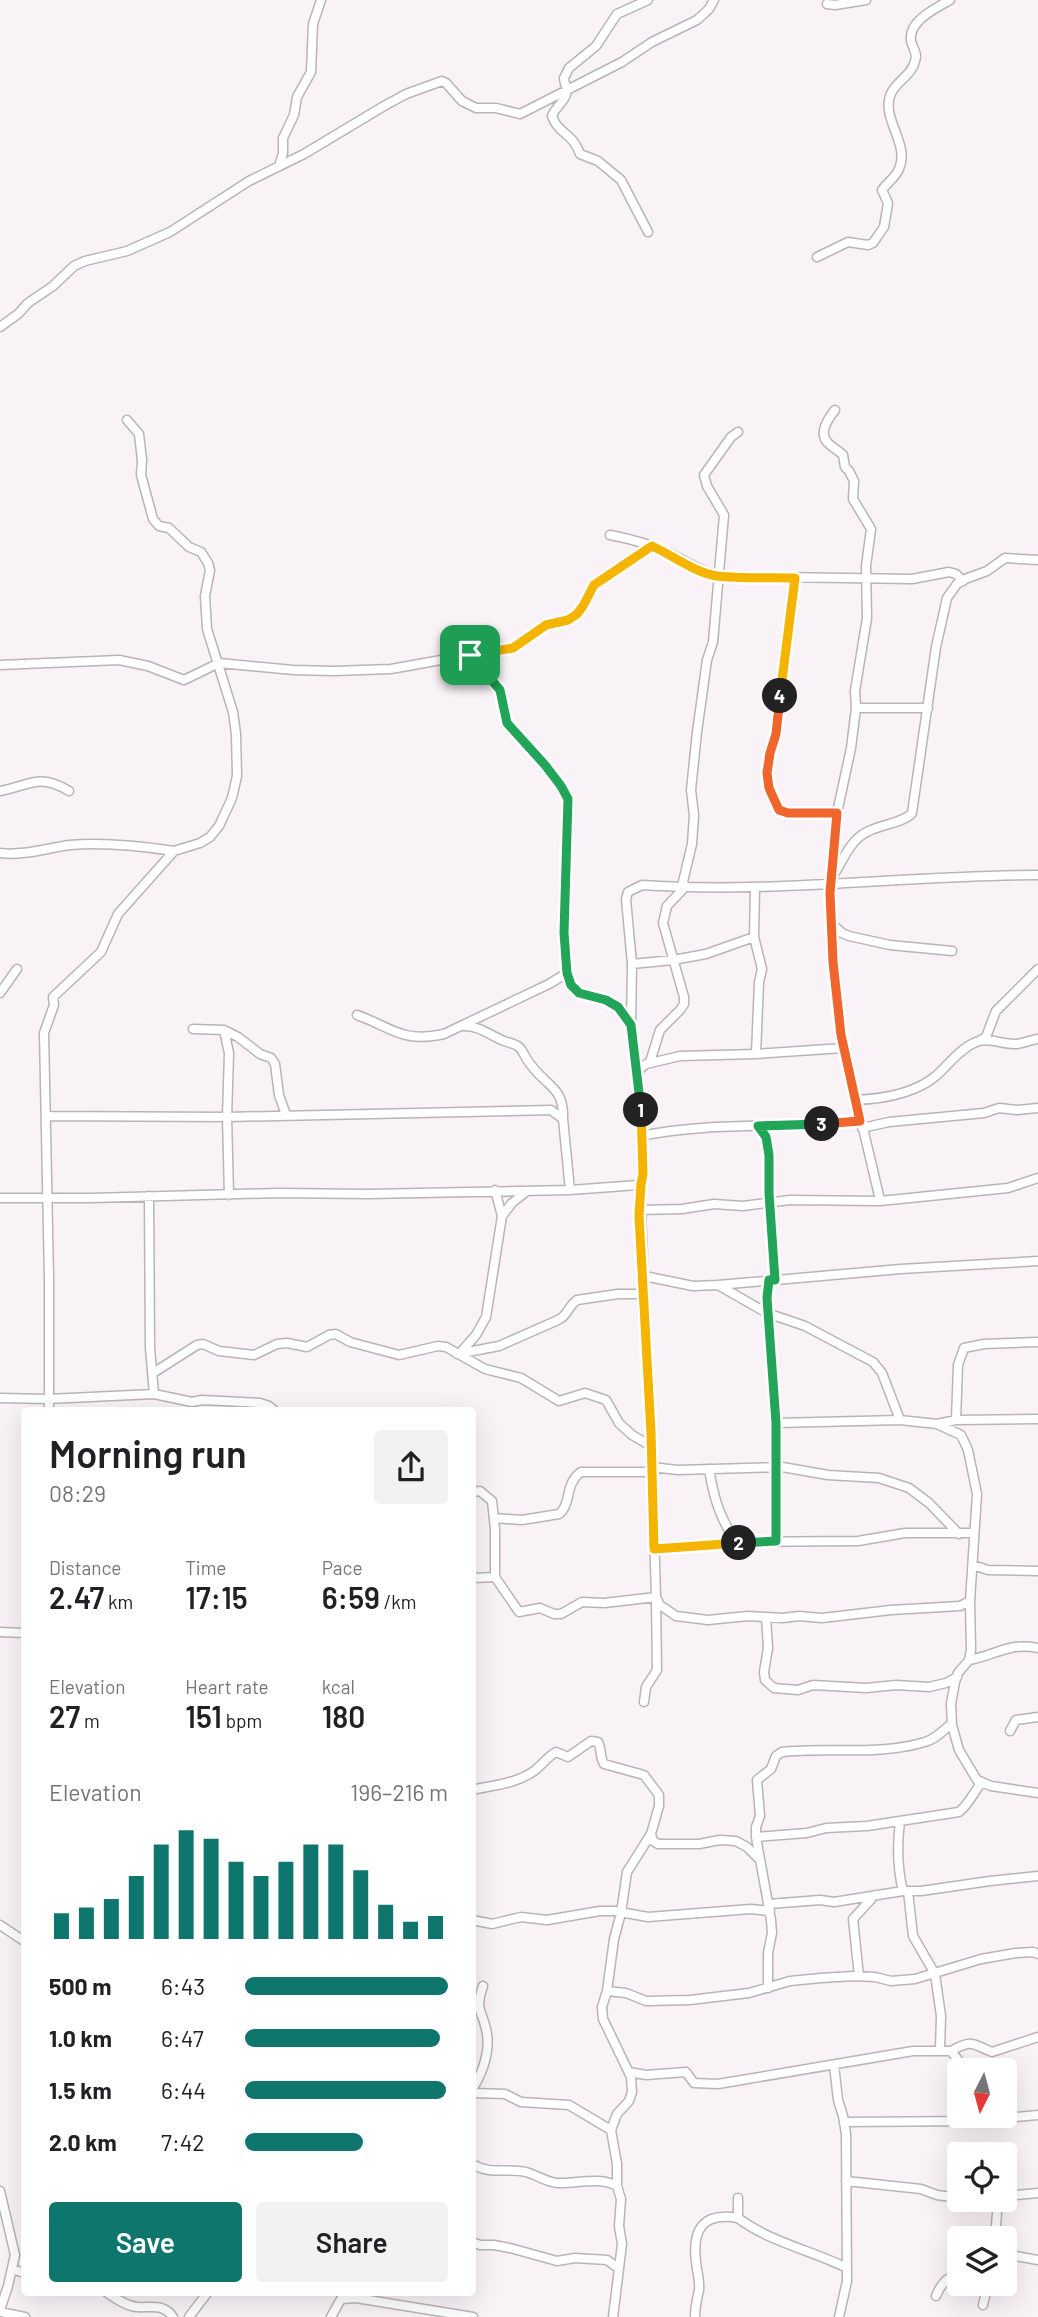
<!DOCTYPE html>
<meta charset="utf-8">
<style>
:root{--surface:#fff;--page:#f2f2f2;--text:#202124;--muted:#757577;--accent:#0f766e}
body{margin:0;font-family:Barlow,sans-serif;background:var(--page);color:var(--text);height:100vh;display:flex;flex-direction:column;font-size:26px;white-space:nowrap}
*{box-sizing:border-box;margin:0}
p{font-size:23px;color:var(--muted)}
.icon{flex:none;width:38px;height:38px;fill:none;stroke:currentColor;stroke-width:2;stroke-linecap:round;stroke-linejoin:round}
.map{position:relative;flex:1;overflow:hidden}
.panel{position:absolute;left:21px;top:1407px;width:455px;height:889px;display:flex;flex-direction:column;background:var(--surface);border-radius:7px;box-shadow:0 7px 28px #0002}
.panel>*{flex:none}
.needle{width:46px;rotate:186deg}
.tools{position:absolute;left:947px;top:2058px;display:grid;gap:14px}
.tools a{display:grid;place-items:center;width:70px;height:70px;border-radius:7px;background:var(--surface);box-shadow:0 7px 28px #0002;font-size:35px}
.pin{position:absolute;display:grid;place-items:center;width:60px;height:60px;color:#fff;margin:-30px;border-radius:14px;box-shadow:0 4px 10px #0006}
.km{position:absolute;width:35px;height:35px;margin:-18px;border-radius:50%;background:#222;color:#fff;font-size:19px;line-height:35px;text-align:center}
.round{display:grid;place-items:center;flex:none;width:74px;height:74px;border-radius:7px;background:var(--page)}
.overview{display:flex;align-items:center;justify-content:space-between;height:119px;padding:0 28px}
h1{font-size:38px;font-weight:600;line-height:52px}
.stats{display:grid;grid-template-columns:repeat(3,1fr);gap:10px;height:119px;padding:7px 28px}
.stats div{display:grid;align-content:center}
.stats b{font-size:30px;font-weight:600}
.stats small{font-size:19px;font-weight:400}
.stats p{font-size:19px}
.chart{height:196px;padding:14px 28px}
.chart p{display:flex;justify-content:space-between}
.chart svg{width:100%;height:126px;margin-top:7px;stroke:var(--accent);stroke-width:6}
.cta{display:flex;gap:14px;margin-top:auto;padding:14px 28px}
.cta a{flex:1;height:80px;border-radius:7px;background:var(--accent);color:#fff;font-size:28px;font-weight:600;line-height:80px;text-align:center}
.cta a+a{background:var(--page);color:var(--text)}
ul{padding:0 28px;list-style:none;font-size:23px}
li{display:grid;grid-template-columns:112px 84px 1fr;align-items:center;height:52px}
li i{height:18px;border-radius:9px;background:var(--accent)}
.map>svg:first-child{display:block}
</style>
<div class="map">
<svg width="1038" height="2317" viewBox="0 0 1038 2317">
<rect width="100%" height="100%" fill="#f9f2f6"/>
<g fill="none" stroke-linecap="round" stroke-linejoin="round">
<g stroke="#bab4b7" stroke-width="11">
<path id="street" d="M 648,0 L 617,14 L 596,46 L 569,68 L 564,78 C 564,82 566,86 567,90 C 567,100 555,107 552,116 C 558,134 573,133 580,154 L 598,161 L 621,180 L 648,232
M 827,4 L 835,5 L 866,0
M 279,166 L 283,153 L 283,138 L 294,115 L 297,97 L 311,72 L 313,24 L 321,0
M 817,257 L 848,242 L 868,245 L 873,243 L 884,227 L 888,203 L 882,190 C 887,183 895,178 899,169 C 910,144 882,120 890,96 C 894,82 912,76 915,61 C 918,53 913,49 911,41 C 908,21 936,8 950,0
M 0,327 L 18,314 L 28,303 L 53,286 L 74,266 L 85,261 L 127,251 L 170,232 L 249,181 L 304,154 L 384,106 L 406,94 L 442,81 L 446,83 L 462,101 L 476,108 L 496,108 L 520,114 L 622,62 L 652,42 L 697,20 L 709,9 L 714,0
M 835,410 C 828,419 818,433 828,443 C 833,448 838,450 843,455 L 845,467 L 849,471 L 854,481 L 853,499 L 871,529 L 866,566 L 867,618 L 855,691 L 856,708 L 851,748 L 837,813 L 829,893 L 830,913 L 841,1035 L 880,1200
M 610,535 C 632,539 653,545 673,555 C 689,563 701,571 718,576 L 912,579 L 949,572 L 956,574 L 963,581
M 795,578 L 783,661 L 777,734 L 770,753 L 767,773 L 769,788 L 779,810 L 788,813 L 837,813
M 470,655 L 500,690 L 507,723 L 545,765 L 561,786 L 567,799 L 564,933 L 567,973 L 571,985 L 579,993 L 606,1000 L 618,1008 L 631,1025
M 0,665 L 119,660 L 148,666 L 184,680 L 219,663 L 293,670 L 334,671 L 391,669 L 513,647 L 546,625 L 568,620 L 577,614 L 590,596 L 594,585 L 652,546
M 856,708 L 928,708
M 0,791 C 31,785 39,773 69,791
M 0,853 C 24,856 47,848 70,845 C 104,842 141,846 174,851
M 832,877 C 841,865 846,849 857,839 C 872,824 902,825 912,813 L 936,647 L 947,598 L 957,584 L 965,579 L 987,571 L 1005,558 L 1038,560
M 682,886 L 692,844 L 694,815 L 691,790 L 697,732 L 707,660 L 713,642 L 724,515 L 707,486 L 704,475 L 731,437 L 738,432
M 755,888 L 754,937 L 762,969 L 759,982 L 756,1054
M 830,922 L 842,933 L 849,936 L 890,945 L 952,951
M 632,964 L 673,960 L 706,954 L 754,937
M 0,993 L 17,969
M 357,1015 C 393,1028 402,1043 444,1034 L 549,984 L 567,973
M 463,1026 C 481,1026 489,1035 504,1041 C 509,1043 514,1043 519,1047 C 524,1052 526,1060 531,1065 C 548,1088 564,1087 563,1119
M 193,1029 L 224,1030 L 238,1037 L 260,1054 L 271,1058 L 275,1064 L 279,1095 L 286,1115
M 224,1030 L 229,1053 L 227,1117 L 229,1195
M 981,1040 L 986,1037 L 996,1011 L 1038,969
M 650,1062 L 660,1030 L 680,1010 L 684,1004 L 684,997 L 663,923 L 667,906 L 686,886
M 638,1076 L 640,1069 L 646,1064 L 680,1056 L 756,1054 L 843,1048
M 855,1100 C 882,1099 915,1094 937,1075 C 948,1065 960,1049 974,1043 C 988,1036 1002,1045 1017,1044 C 1024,1043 1031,1040 1038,1039
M 46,1116 L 227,1117 L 551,1110 L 563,1119 L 570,1190
M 758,1126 L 766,1137 L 769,1155 L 769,1193 L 776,1280
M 862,1128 L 889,1122 L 984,1113 L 999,1108 L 1017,1110 L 1038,1108
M 641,1136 C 713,1121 787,1129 860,1121
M 641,1184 C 639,1220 646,1257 642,1294 L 651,1431 L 656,1597 L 660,1605 L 676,1616 L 708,1620 L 748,1616 L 783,1618 L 799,1616 L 822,1618 L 891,1610 L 960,1606 L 970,1601
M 0,1198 L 91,1198 L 278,1193 L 368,1194 L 570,1190 L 638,1185 L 641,1184 L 643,1174 L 641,1136 L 641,1100 L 631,1025 L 632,964 L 626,899 L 628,892 L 642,885 C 774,894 906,875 1038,875
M 639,1210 L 682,1209 L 714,1204 L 743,1206 L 790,1200 L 880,1201 L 1008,1188 L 1038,1178
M 502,1216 L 512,1203 L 527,1191
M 644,1276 L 693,1286 L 718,1285 L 901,1269 L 1038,1261
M 769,1280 L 767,1313 L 776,1423 L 776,1541
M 718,1285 L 767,1313 L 805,1326 L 873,1362 L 882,1373 L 900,1420
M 461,1352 L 476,1335 L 486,1317 L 502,1216 L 495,1190
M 457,1354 L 499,1346 L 558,1320 C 568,1316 568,1306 577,1300 L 618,1294 L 642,1294
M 153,1373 L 197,1345 L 203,1344 L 219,1351 L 254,1355 L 277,1344 L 287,1343 L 307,1347 L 329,1335 L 336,1334 L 350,1342 L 399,1355 L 438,1346 L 446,1347 L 485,1369 L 521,1378 L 559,1401 L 585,1393 L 606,1400 L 619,1423 L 632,1435 L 651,1446
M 154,1394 L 192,1402 L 202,1400 L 260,1403 L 269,1406 L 274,1410
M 0,1398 L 48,1399 L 154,1394 L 150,1348 L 149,1196
M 49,1410 L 49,1279 L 44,1033 L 54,1005 L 53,997 L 101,952 L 118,914 L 174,851 L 200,843 L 210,837 L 219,826 L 232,798 L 237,776 L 236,734 L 233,712 L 207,629 L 205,596 L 210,570 L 208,563 L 201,552 L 189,547 L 169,528 L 159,526 L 153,519 L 141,475 L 142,460 L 139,434 L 127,420
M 956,1420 L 958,1365 L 964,1348 L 984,1344 L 1038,1342
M 776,1423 L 900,1420 L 937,1424 L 961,1435 L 968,1450 L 977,1494 L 970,1601 L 971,1650 L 969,1660 L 958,1673 L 955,1682 L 951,1704 L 952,1725 L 959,1750 L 977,1780 L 991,1786 L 1038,1793
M 937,1424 L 956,1420 L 1038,1419
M 651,1467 L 678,1470 L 782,1467 L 828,1475 L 879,1478 L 909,1488 L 929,1503 L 959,1534
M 709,1469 C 714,1500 720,1517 736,1543
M 472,1492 L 480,1491 L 492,1501 L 495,1529 L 495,1577 L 519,1612 L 540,1608 L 554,1614 L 561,1614 L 582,1602 L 604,1603 L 656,1597
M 494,1518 L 522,1520 L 559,1514 C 572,1504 564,1484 581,1472 L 651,1472
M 654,1549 L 747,1542 L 858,1541 L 905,1533 L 974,1533
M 973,1565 L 988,1570 L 1038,1571
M 472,1578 L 495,1577
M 766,1617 L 768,1648 L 764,1672 L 765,1680 L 774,1688 L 798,1690 L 813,1685 L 866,1688 L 896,1685 L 929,1687 L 946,1683 L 957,1677
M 0,1632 L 24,1633
M 969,1660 C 997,1655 1008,1642 1038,1648
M 644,1702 L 646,1687 L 657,1670 L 656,1601
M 1010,1731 L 1016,1720 L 1038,1717
M 472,1790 C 493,1785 516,1784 534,1771 C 542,1765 547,1757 556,1752 L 568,1757 L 591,1741 L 598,1742 C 602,1749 599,1756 604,1764 L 644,1775 L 659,1795 L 659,1806 L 651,1834 L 627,1872 L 621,1913 L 614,1939 L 607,1991 L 602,2007 L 603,2019 L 631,2077 L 632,2092 L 629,2101 L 617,2114 L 611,2130 L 617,2164 L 617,2186
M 900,1821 C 897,1845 897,1867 903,1891
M 651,1834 L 653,1841 L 658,1844 L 699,1844 L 720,1840 L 736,1841 L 747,1847 L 759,1859
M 756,1837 L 807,1833 L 826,1828 L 867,1826 L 959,1812 C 970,1803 973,1793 982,1782
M 908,1891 L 913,1936 L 935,1974 L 941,2016 L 940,2049
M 769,1904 L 820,1900 L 834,1902 L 903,1891 L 921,1891 L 990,1881 L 1038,1876
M 472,1920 L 492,1924 L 521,1917 L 547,1920 L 600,1911 L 614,1911 L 648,1917 L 751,1909 L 770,1911
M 0,1925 L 24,1941
M 859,1976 L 853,1919 L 875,1895
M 768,1988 L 768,1953 L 772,1933 L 771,1920 L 756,1837 L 756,1827 L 760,1816 L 757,1780 L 771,1769 L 776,1756 L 782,1752 C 829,1747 879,1756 925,1742 C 936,1739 944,1730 952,1723
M 607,1991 L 626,1993 L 646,2001 L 690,2000 L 749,1993 L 790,1981 L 821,1978 L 853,1976 L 875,1977 L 891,1981 L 915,1979 L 981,1959 L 1016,1953 L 1033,1952 L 1038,1954
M 951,2051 C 973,2039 972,2044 992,2052 L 1038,2037
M 834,2065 L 838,2100 L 843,2116 L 846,2134 L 847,2281 L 839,2317
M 629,2072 L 646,2075 L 686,2072 L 694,2083 L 718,2084 L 913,2051 L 951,2051 L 966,2070
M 472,2090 C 483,2072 491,2050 486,2029 C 481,2008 475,2010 483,1986
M 472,2093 L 505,2094 L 521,2102 L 569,2105 L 611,2130
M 844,2122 L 975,2121 L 1038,2115
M 472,2164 C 493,2176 505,2167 526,2172 C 537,2175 546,2182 557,2183 C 577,2184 599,2176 617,2186 L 621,2199 L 619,2226 L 622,2244 L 613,2317
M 846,2181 L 921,2189 L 937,2195 L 959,2198
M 0,2191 L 15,2255 L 8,2286 L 0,2310
M 1004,2196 L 1038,2193
M 738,2198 L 738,2218 C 770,2242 810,2250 845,2267
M 995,2238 L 998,2200
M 472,2242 L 480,2245 L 494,2245 L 510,2248 L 557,2261 L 575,2258 L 607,2260 L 618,2268
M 1004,2254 L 1038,2260
M 12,2269 L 24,2273
M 106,2292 C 115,2298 126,2306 137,2307 C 151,2308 163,2303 173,2317
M 936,2296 C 940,2286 947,2276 959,2275
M 983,2305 L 988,2284
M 0,2312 L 25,2317
M 189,2317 L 208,2292
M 331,2317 L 341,2299 L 356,2298 L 473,2317
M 695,2317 C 695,2307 697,2299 699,2290 C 700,2281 697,2271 696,2262 C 692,2229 703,2212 738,2218"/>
</g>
<use href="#street" stroke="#fff" stroke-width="8"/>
</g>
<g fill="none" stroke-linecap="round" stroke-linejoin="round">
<g stroke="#fff" stroke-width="14">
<path id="split-1" d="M 470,655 L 500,690 L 507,723 L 545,765 L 561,786 L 568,799 L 564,933 L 567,973 L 571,985 L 579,993 L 606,1000 L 618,1007 L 631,1025 L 641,1110"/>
</g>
<g stroke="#fff" stroke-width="14">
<path id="split-2" d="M 641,1110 L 643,1174 L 641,1184 L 639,1216 L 651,1432 L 654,1549 L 739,1543"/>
</g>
<g stroke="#fff" stroke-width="14">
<path id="split-3" d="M 739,1543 L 776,1541 L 776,1423 L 767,1298 L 769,1280 L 775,1280 L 769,1193 L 769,1155 L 766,1137 L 758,1126 L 822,1124"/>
</g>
<g stroke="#fff" stroke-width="14">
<path id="split-4" d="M 780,696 L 776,734 L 770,753 L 767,773 L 769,788 L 779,810 L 788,813 L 837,813 L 830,893 L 833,962 L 841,1035 L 860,1121 L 822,1124"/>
</g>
<g stroke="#fff" stroke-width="14">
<path id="split-5" d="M 470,655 L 513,648 L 546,625 L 568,620 L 577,614 L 583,606 L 594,585 L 652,546 C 672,555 695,573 717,576 C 742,579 770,577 795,578 L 780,696"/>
</g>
<use href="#split-1" stroke="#22a559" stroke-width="9"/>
<use href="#split-2" stroke="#f5b400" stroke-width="9"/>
<use href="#split-3" stroke="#22a559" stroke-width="9"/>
<use href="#split-4" stroke="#f0652b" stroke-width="9"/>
<use href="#split-5" stroke="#f5b400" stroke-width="9"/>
</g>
</svg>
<div class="tools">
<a><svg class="needle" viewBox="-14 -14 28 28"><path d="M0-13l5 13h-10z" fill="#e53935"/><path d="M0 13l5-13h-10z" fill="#757577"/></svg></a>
<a><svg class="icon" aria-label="locate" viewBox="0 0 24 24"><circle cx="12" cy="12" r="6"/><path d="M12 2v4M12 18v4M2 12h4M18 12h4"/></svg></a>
<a><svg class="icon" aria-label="layers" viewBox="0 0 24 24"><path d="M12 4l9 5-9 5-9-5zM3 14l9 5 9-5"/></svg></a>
</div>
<div class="pin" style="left:470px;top:655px;background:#1e9e55"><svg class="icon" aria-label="arrive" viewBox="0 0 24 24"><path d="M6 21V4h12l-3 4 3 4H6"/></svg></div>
<b class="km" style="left:641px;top:1110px">1</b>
<b class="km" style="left:739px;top:1543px">2</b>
<b class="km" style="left:822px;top:1124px">3</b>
<b class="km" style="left:780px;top:696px">4</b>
<section class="panel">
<div class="overview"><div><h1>Morning run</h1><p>08:29</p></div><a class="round"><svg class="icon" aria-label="share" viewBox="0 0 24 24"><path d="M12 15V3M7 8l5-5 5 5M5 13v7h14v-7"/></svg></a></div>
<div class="stats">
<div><p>Distance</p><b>2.47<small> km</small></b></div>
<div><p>Time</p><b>17:15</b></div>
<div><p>Pace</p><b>6:59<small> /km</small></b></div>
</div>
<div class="stats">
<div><p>Elevation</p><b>27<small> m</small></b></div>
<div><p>Heart rate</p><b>151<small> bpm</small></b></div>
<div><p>kcal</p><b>180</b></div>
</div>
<div class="chart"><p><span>Elevation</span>196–216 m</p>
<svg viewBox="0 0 160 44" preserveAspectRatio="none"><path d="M5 44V35M15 44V33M25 44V30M35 44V22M45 44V11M55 44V6M65 44V9M75 44V17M85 44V22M95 44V17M105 44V11M115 44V11M125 44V20M135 44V32M145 44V38M155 44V36"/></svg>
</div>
<ul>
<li><b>500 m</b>6:43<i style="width:100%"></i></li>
<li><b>1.0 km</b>6:47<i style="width:96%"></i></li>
<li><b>1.5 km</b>6:44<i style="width:99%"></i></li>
<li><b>2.0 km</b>7:42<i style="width:58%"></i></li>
</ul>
<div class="cta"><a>Save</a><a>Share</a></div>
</section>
</div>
